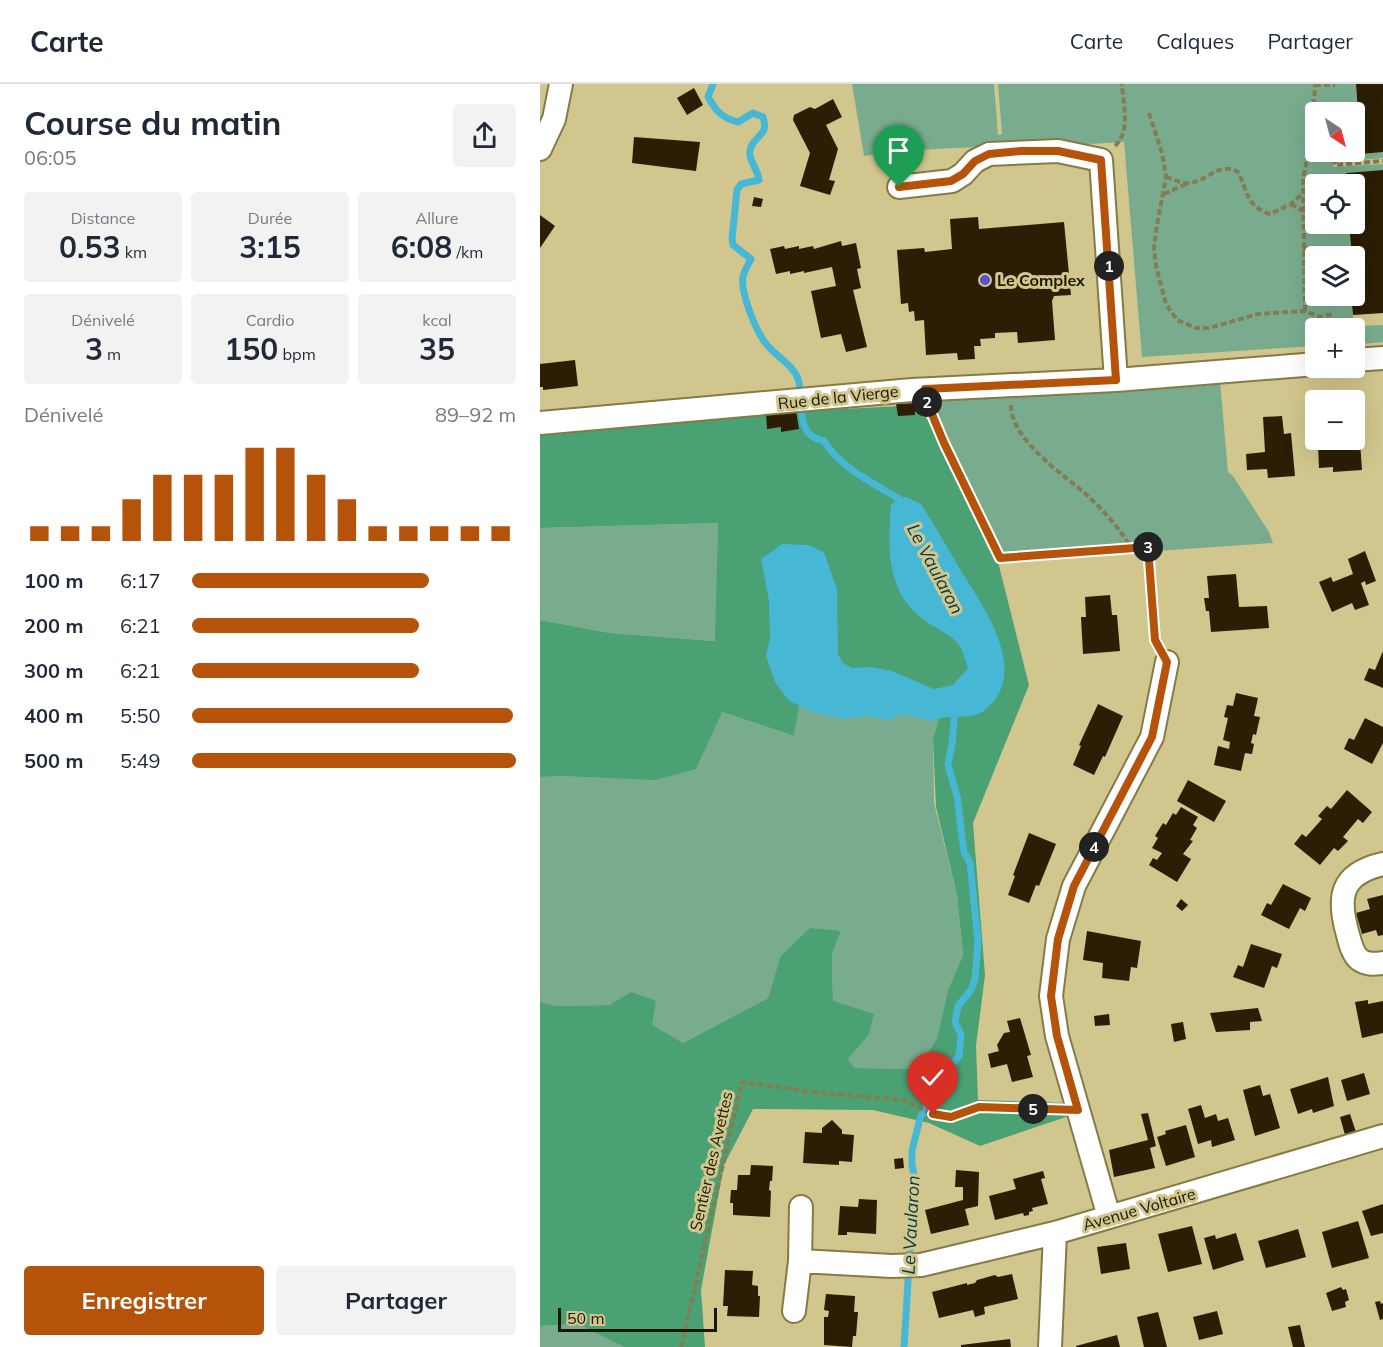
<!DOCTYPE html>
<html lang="fr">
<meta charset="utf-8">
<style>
:root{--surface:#fff;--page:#f2f2f3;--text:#1f2937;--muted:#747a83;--line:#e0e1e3;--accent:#b45309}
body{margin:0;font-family:Mulish,sans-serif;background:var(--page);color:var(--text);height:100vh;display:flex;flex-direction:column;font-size:22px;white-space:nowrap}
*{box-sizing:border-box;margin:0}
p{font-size:20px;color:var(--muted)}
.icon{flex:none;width:33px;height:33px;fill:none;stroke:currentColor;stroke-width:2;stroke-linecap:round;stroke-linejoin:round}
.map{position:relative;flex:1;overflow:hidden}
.details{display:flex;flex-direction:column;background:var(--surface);width:540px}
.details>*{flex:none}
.needle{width:39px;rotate:144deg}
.controls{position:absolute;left:765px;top:18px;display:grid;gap:12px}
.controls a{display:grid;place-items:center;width:60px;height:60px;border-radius:6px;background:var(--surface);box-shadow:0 6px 24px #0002;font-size:30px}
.scale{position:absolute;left:18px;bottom:15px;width:159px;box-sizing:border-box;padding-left:6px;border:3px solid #1b1602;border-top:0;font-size:16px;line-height:21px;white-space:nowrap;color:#1b1602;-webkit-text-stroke:4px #d1c68d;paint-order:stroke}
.pin{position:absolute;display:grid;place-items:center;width:51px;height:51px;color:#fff;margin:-62px -26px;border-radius:50% 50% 50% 0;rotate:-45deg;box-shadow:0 0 6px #0007}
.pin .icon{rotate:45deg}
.km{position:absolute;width:30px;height:30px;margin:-15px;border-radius:50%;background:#222;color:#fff;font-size:16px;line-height:30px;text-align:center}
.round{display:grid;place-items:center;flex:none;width:63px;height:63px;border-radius:6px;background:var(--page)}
.head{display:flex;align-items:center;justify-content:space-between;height:102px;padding:0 24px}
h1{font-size:33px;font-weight:700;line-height:45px}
.metrics{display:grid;grid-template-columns:repeat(3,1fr);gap:9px;height:102px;padding:6px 24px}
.metrics div{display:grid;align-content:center;border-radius:6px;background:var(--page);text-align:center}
.metrics b{font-size:30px;font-weight:700}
.metrics small{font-size:16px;font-weight:400}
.metrics p{font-size:16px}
.chart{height:168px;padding:12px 24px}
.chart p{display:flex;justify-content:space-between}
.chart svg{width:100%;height:108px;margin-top:6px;stroke:var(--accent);stroke-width:6}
.cta{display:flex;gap:12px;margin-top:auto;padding:12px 24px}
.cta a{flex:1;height:69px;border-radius:6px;background:var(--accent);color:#fff;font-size:24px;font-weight:700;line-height:69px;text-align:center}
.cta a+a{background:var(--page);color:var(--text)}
ul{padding:0 24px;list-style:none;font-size:20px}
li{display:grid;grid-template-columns:96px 72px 1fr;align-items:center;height:45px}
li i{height:15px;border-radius:8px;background:var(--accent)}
header{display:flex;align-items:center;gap:36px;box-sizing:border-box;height:84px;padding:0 30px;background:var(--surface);border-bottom:2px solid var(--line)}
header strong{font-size:28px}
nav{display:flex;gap:33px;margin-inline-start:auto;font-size:21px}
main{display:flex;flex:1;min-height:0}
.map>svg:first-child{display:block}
</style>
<header>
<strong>Carte</strong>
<nav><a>Carte</a><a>Calques</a><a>Partager</a></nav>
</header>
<main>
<section class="details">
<div class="head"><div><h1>Course du matin</h1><p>06:05</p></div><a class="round"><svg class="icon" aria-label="share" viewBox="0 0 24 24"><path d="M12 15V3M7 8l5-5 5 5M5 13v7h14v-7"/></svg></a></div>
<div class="metrics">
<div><p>Distance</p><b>0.53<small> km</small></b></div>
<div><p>Durée</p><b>3:15</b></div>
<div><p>Allure</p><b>6:08<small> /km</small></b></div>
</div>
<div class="metrics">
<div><p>Dénivelé</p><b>3<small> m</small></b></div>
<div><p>Cardio</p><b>150<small> bpm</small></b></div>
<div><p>kcal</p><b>35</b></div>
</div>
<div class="chart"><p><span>Dénivelé</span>89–92 m</p>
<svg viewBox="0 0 160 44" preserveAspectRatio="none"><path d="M5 44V38M15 44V38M25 44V38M35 44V27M45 44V17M55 44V17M65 44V17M75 44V6M85 44V6M95 44V17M105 44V27M115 44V38M125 44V38M135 44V38M145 44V38M155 44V38"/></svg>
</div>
<ul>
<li><b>100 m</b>6:17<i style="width:73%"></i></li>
<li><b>200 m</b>6:21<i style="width:70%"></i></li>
<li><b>300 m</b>6:21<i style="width:70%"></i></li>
<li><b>400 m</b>5:50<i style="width:99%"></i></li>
<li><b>500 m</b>5:49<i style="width:100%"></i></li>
</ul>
<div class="cta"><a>Enregistrer</a><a>Partager</a></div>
</section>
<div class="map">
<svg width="843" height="1263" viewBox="0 0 843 1263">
<rect width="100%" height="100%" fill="#d1c68d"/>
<path fill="#79ac8e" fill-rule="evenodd" d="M 312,0 L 454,0 L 458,51 L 462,50 L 458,0 L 816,0 L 821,70 L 843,68 L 843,74 L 794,78 L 793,83 L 843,80 L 843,86 L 806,89 L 806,100 L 776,100 L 776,140 L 809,140 L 812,172 L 776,172 L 776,212 L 811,212 L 814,244 L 776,244 L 775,262 L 602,273 L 584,58 C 498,64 410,60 324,72 ZM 776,28 L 814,28 L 814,68 L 776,68 Z
M 843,241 L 843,258 L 822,260 L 821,242 Z
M 680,297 L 688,388 L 693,392 L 729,448 L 733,459 L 458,478 L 380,318 Z
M 178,439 L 176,557 L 70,549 L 0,536 L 0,444 Z
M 263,591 L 403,623 L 393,654 L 394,719 L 417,811 L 423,871 L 408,906 L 397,954 L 379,985 L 315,984 L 308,975 L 328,952 L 293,917 L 292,870 L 301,847 L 240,873 L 228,914 L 143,959 L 70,921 L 16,922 L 0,918 L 0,693 L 25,692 L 182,628 L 254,652 Z
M 38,1240 L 84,1263 L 0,1263 L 0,1242 Z"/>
<path fill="#49a174" d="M 380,321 L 458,478 L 489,601 L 433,739 L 445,891 L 436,962 L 438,1016 L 526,1019 L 532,1031 L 440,1062 L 389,1039 L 333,1026 L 213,1025 L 184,1081 L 161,1206 L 165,1263 L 84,1263 L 38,1240 L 0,1242 L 0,918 L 16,922 L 70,921 L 91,908 L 116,917 L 112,941 L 143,959 L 228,914 L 240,873 L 270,844 L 301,847 L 292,870 L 293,917 L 334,930 L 328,952 L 308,975 L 315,984 L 379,985 L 397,954 L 408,906 L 423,871 L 417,811 L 396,723 L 393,654 L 403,623 L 264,591 L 254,652 L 182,628 L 156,685 L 115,696 L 25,692 L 0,693 L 0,536 L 70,549 L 175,557 L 178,439 L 0,444 L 0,341 Z"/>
<path fill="#46b7d5" d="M 366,413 L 381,420 C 395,442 408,464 421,487 C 444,523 491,589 445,626 C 430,638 409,628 393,637 L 362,630 L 348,636 L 327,632 L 303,635 L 276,629 L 249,617 L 235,598 L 226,572 L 230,555 L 229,517 L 221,475 L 242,460 L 268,461 L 284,468 L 297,505 L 298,570 L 303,579 L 312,584 L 329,583 L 352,587 L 394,605 L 413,601 L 428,584 C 426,577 423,569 420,562 C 412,550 393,544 383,535 C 345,507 348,462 351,421 L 358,414 Z"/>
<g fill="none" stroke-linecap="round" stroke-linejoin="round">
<path stroke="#46b7d5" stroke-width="7" d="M 173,0 L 168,13 C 176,27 182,34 198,38 L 213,29 L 223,33 C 229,52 216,50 211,63 C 206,75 218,84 219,96 L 201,100 L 197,106 L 192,154 L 193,161 L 211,175 C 208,180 205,186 203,192 C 200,208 216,248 227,261 C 236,272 253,281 258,295 C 266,319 252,350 284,357 C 301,384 331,398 358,414 L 362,421
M 364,1263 L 372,1131 L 377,1105 L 372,1081 L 372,1067 L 380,1034 L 393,1010 L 397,996 L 419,972 L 421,951 L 415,938 L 418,922 L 431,906 L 435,895 L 438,858 L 430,779 L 424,768 L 417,712 L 408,681 L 412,660 L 415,626"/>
</g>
<path fill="#2c1e05" d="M 816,0 L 843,0 L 843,68 L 821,70 Z
M 154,4 L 163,21 L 147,31 L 137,14 Z
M 293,15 L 302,33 L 286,41 L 298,65 L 289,96 L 295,97 L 290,111 L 260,102 L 270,69 L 253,36 L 254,31 L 270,23 L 275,25 Z
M 94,53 L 160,58 L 156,87 L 92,79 Z
M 843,86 L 843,229 L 813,231 L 811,212 L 814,212 L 814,172 L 812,172 L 809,140 L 814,140 L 814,100 L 806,100 L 806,89 Z
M 214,113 L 223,115 L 221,123 L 212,122 Z
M 0,131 L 15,142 L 0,164 Z
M 438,133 L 439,145 L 524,138 L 531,211 L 514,212 L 512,217 L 515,256 L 478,259 L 477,248 L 455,249 L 455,254 L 440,255 L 441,262 L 434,262 L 435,275 L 418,276 L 417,269 L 386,271 L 384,236 L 375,237 L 374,227 L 369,228 L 368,219 L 361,220 L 357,166 L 384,164 L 385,168 L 412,165 L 410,135 Z
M 301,157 L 302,162 L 316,159 L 321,184 L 317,185 L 321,204 L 313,206 L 327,263 L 306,268 L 301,250 L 281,254 L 271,207 L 296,202 L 292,183 L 264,189 L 264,187 L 250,190 L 250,187 L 236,190 L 230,165 L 244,162 L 245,165 L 259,162 L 259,165 L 273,162 L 274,165 Z
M 35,276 L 38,302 L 3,306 L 3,303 L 0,303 L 0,280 Z
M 375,319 L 375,331 L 358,332 L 356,320 Z
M 256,327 L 259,345 L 241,348 L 241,343 L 227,345 L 226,329 Z
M 742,332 L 744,350 L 751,349 L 755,392 L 728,394 L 727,385 L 707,386 L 706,370 L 725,368 L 723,333 Z
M 794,356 L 805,356 L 807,359 L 820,358 L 822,386 L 793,388 L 793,383 L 779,384 L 778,361 L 791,360 Z
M 825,467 L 836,497 L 826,501 L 825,497 L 821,499 L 829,521 L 815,526 L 812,519 L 792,528 L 779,498 L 791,493 L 793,498 L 813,490 L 808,475 Z
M 696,490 L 699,523 L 727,522 L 729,544 L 671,548 L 669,527 L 666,527 L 664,514 L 669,514 L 667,492 Z
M 570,511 L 572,531 L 577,531 L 580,567 L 543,570 L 541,533 L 546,533 L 545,513 Z
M 843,567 L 843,604 L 824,596 L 829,584 L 835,586 Z
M 696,609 L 718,614 L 714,632 L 720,633 L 716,651 L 713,650 L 711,659 L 714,660 L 712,670 L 705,669 L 701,687 L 674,681 L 678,662 L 689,665 L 690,658 L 683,656 L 688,634 L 684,633 L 687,621 L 693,622 Z
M 558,620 L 583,632 L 565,673 L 563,672 L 554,691 L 533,681 L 541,662 L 539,661 Z
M 825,634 L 843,643 L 843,659 L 832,680 L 804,665 L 809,654 L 814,656 Z
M 648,696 L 686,717 L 674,738 L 637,717 Z
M 807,706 L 832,728 L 823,739 L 818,735 L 803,753 L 808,757 L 798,767 L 794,764 L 780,781 L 754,760 L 762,750 L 766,753 L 782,735 L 778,732 L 787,722 L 791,725 Z
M 641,723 L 658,733 L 653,741 L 657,744 L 650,756 L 653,757 L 643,770 L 651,775 L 637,798 L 609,781 L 613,774 L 617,776 L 622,769 L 612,764 L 618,754 L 615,752 L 623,739 L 626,741 L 633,729 L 636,731 Z
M 489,749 L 516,760 L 499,802 L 496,801 L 489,819 L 468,811 L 475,792 L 473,791 Z
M 743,800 L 771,814 L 765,827 L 760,824 L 749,845 L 721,831 L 727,819 L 731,821 Z
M 843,811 L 843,851 L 838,852 L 836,846 L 822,850 L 816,829 L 830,825 L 827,815 Z
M 641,815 L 648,821 L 642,827 L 636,822 Z
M 547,847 L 601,857 L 597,884 L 591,883 L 589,897 L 562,894 L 563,879 L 543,876 Z
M 711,860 L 742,870 L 737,884 L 732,882 L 724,904 L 693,893 L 698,881 L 703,883 Z
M 828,916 L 828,920 L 843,917 L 843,949 L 822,954 L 815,918 Z
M 718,924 L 722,937 L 710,938 L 710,946 L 676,948 L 670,929 Z
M 569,930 L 570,941 L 555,942 L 554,932 Z
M 480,934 L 491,971 L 487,972 L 493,993 L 472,998 L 467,980 L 451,984 L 448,970 L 459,967 L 457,961 L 464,949 L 470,948 L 467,937 Z
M 643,938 L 646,955 L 634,958 L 631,940 Z
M 824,989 L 830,1010 L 807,1017 L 801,996 Z
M 788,993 L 794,1022 L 773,1029 L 772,1025 L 758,1030 L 750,1005 Z
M 720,1001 L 723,1012 L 730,1010 L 740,1044 L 715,1052 L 703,1006 Z
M 661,1021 L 665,1034 L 676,1030 L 678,1037 L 688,1034 L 695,1056 L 672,1063 L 671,1056 L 658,1060 L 648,1025 Z
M 608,1029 L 616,1062 L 610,1064 L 615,1084 L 574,1093 L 569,1066 L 608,1056 L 601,1030 Z
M 810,1030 L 816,1048 L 805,1051 L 800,1033 Z
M 292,1036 L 302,1046 L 302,1050 L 314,1051 L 312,1078 L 299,1077 L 299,1081 L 263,1079 L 265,1048 L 282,1049 L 282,1044 Z
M 646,1041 L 655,1073 L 626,1082 L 617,1053 L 626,1050 L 625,1047 Z
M 363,1074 L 364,1084 L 355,1085 L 354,1075 Z
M 211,1081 L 233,1082 L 232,1097 L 230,1097 L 229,1106 L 231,1107 L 230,1133 L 193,1131 L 193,1119 L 190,1119 L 191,1106 L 197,1106 L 198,1091 L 210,1091 Z
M 416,1086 L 439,1088 L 438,1122 L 425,1125 L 429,1141 L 391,1150 L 385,1126 L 423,1116 L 423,1103 L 415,1103 Z
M 503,1087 L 505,1094 L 501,1095 L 508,1120 L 492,1124 L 493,1127 L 489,1128 L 489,1131 L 484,1132 L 483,1129 L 455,1136 L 449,1112 L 476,1105 L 473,1095 Z
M 319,1115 L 337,1116 L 336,1150 L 307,1148 L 307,1151 L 298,1151 L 300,1122 L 318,1123 Z
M 843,1120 L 843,1149 L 831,1152 L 822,1127 Z
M 818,1137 L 829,1174 L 792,1184 L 782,1148 Z
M 652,1142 L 662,1180 L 628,1188 L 618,1150 Z
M 758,1145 L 766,1173 L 726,1184 L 718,1157 Z
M 696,1149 L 704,1176 L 673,1186 L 664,1154 L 675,1151 L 676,1155 Z
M 586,1159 L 590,1185 L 561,1190 L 557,1163 Z
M 185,1186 L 213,1187 L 212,1201 L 218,1202 L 218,1212 L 220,1212 L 219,1233 L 187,1232 L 188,1222 L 183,1222 Z
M 472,1190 L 478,1215 L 444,1223 L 445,1230 L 435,1233 L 433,1226 L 399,1234 L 392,1208 L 427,1199 L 427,1201 L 435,1199 L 437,1196 L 455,1191 L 458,1193 Z
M 801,1203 L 803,1206 L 806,1205 L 809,1216 L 805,1218 L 806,1223 L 792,1227 L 786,1209 Z
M 286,1210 L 315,1212 L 314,1228 L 318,1228 L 316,1252 L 313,1252 L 312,1263 L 284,1261 L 284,1233 L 288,1233 L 289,1227 L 284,1226 Z
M 840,1217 L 841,1220 L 843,1219 L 843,1235 L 840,1236 L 835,1218 Z
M 677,1227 L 683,1250 L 659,1256 L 653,1233 Z
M 618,1228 L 627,1263 L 604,1263 L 597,1233 Z
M 760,1241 L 765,1263 L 753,1263 L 748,1243 Z
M 577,1251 L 580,1263 L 536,1263 L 536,1262 Z
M 470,1255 L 471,1263 L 421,1263 L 421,1261 Z"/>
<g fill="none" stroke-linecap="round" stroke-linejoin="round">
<g stroke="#857b44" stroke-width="26">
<path id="minor" d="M 0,65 L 14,35 L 21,0
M 359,103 L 412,97 L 423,90 L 435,77 L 449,70 L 518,67 L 561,76 L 576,296
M 814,276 L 843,274
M 0,339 L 372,306 L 576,296 L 776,280
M 843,780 C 800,790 797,813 808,851 C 810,859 813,871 820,876 C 828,881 835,880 843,879
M 261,1123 L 260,1177 L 352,1182 L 381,1181 L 515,1149 L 843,1052
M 569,1133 L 517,952 L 511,912 L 518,855 L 534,802 L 612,653 L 627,578
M 254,1227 L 260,1177
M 510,1263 L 515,1149"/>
</g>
<path stroke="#847c52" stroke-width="4" stroke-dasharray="6 3" stroke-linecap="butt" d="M 775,1 L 795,1
M 794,28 L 796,28
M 609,29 L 622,69 L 626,93 L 617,141 L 614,164 L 616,182 L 626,220 L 637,236 L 656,244 L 669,244 L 718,230 L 765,227 L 780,233 L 793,230
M 575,62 C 591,47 583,20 582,0
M 770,66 L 794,72 L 795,81 L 843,77
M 626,93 C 633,95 642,100 649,99 C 669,97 678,77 698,88 C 708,108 706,122 730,130 L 751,120 L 763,109
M 624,110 L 646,100
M 751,120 L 763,127
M 764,143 L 789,142
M 763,165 L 790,164
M 763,186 L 776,185
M 765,227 L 763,94 L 772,52 L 775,0
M 471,321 C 470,355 524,391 547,411 C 564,427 580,445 592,465
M 390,326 L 404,359 L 460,474 L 608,463 L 615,556 L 617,560
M 141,1263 L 202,998 L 283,1009 L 364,1016 L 392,1030 L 411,1033 L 439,1023 L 517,1025"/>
<use href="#minor" stroke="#fff" stroke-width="22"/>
</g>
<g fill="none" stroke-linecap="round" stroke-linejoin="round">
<g stroke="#fff" stroke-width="12">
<path id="route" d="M 359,103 L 411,97 L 423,90 L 435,77 L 449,70 L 481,67 L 518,67 L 561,76 L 576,296 L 385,305 L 386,316 L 404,359 L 460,474 L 608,463 L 615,556 L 627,578 L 612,653 L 534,802 L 518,855 L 511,912 L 517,952 L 538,1026 L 439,1023 L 411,1033 L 393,1030"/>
</g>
<use href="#route" stroke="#b45309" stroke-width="8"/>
</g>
<circle fill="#5654cb" stroke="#d1c68d" stroke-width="2" cx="445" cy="196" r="6"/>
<g text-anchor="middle" stroke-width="6" stroke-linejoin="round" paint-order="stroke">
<g font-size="16" font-weight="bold" fill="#1b1602" stroke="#d1c68d" text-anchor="start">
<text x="457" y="202">Le Complex</text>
</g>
<g font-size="16" fill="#1b1602" stroke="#d1c68d">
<text transform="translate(298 313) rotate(-6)" y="6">Rue de la Vierge</text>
<text transform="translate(171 1077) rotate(-77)" y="6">Sentier des Avettes</text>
<text transform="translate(599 1125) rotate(-16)" y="6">Avenue Voltaire</text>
</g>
<g font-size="18" font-style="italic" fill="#043946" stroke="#d1c68d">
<text transform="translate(395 485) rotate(62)" y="6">Le Vaularon</text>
<text transform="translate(371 1141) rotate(-87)" y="6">Le Vaularon</text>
</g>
</g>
</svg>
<div class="controls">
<a><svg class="needle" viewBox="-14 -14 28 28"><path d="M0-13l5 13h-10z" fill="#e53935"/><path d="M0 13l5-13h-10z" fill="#747a83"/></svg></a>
<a><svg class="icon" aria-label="locate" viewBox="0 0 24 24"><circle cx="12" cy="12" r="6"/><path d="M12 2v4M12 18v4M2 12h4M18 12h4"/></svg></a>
<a><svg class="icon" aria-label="layers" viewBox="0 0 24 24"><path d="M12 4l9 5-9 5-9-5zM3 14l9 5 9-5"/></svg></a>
<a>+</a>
<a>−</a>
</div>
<div class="scale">50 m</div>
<div class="pin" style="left:359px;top:103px;background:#1e9e55"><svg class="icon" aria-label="arrive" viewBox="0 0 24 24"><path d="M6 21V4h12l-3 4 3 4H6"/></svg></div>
<div class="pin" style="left:393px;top:1030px;background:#d93025"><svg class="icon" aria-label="check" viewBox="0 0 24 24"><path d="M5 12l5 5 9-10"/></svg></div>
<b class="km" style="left:569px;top:182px">1</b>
<b class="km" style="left:387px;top:318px">2</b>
<b class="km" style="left:608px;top:463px">3</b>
<b class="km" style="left:554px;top:763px">4</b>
<b class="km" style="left:493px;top:1025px">5</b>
</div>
</main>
